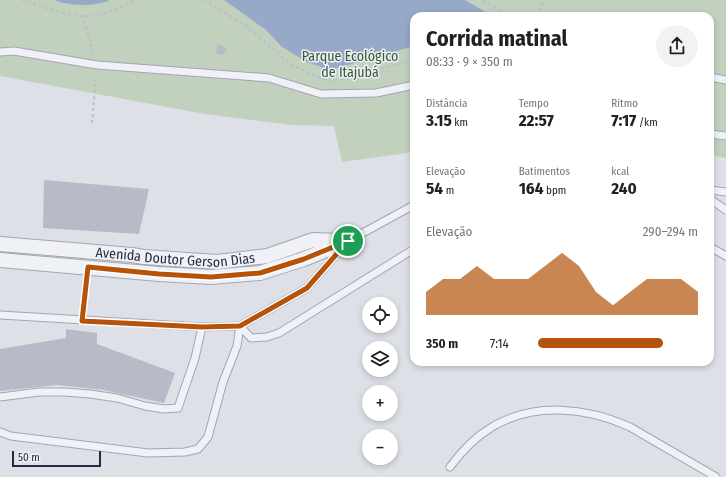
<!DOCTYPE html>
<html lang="pt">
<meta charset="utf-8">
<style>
:root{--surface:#fff;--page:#f2f2f2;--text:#202124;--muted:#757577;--accent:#b45309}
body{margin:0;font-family:"Fira Sans Condensed",sans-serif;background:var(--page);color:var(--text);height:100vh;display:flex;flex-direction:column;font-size:15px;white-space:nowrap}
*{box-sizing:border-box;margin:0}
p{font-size:13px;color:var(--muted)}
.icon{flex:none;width:22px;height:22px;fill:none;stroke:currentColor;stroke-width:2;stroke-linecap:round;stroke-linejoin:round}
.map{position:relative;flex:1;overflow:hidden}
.details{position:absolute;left:410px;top:12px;width:304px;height:354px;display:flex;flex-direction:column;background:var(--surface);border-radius:12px;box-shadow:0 2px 6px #0003}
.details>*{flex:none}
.controls{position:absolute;left:362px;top:297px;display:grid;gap:8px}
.controls a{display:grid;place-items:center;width:36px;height:36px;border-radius:50%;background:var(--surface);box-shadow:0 2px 6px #0003;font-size:20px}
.scale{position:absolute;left:12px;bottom:10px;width:89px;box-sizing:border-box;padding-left:4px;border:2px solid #262c3e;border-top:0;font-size:11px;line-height:14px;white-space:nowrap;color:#262c3e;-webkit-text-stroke:3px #eceff5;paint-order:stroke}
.pin{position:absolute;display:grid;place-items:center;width:34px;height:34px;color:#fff;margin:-17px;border:2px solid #fff;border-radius:50%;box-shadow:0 1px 4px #0007}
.round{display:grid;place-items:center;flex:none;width:42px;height:42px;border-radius:21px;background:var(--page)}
.head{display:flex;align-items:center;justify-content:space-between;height:68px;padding:0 16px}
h1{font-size:22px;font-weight:700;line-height:30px}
.metrics{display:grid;grid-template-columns:repeat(3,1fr);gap:6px;height:68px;padding:4px 16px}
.metrics div{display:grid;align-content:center}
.metrics b{font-size:17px;font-weight:700}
.metrics small{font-size:11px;font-weight:400}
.metrics p{font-size:11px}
.chart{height:112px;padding:8px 16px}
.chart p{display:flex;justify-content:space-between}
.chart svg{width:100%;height:72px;margin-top:4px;fill:var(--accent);opacity:.7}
ul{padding:0 16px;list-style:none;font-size:13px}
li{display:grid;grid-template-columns:64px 48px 1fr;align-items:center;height:30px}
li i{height:10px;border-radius:5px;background:var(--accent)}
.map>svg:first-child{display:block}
</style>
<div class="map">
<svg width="726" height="477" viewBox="0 0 726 477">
<rect width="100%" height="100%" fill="#dde0e7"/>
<path fill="#c1d1be" d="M 0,0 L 726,0 L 726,158 L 710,155 L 710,16 L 414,16 L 414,152 L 342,162 L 334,126 L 291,125 L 205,114 L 0,76 Z"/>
<path fill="#97a9c9" d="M 54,0 L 110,0 C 96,7 69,6 54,0 Z
M 224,0 L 465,0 L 489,14 L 489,16 L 414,16 L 414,46 L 330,70 L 307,62 L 282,47 L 266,30 Z"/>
<path fill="#b7bbc7" d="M 218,44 L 227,48 L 223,55 L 216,54 Z
M 44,180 L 149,189 L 139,234 L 43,228 Z
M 66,329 L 97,333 L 97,344 L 175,373 L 164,403 L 103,390 L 58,385 L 0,391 L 0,349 L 66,338 Z"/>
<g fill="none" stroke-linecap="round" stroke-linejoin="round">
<g stroke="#a2a6b1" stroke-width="9">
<path id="service" d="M 0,52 L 14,51 L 97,65 L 269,78 L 321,94 L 376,93 L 414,85
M 710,77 L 726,80
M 710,134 L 726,136
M 710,190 L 726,192
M 710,199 L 726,210
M 710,247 L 726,256
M 0,315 L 202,327 L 240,326 L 307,288 L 348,241 L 414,205
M 240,326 L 251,338 L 267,337 L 279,333 L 414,249
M 0,397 L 39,392 L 65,392 L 90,394 L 117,398 L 145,406 L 164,409 L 178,408 L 195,358 L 202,327
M 0,432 L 11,436 L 148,453 L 185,452 L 198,449 L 208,437 L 223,382 L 237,346 L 240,326
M 450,467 C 461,452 475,437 492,427 C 534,402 586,407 630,427 L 716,477"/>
</g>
<g stroke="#a2a6b1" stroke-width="16">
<g id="minor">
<path id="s1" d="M 0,244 L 132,255 L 144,257 L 217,262 L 267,256 L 313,240 L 342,241"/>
<path d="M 0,260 L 159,274 L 211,277 L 260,273 L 304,259 L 348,241"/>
</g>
</g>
<path stroke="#bbbec6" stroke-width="2" stroke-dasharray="3 3" stroke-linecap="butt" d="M 22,0 C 43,7 69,18 91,16 C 105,15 122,7 135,0
M 204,0 L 245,25 L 291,65 L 331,82 L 414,60
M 483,0 L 507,16
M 82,15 L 94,55
M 537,16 L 539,13 L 544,0
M 92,123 L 96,75
M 83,312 L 87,281"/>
<use href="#service" stroke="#f0f1f6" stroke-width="7"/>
<use href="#minor" stroke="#f0f1f6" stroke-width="14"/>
</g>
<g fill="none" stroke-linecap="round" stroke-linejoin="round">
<g stroke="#fff" stroke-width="8">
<path id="route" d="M 348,241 L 307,288 L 240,326 L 202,327 L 82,321 L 88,267 L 159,274 L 211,277 L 260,273 L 304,259 Z"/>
</g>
<use href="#route" stroke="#b45309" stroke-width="5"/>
</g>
<g text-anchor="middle" stroke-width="3" stroke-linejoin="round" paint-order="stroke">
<g font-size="14" fill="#365a33" stroke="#eceff5">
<text x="350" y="61">Parque Ecológico<tspan x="350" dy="16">de Itajubá</tspan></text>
</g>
<g font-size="14" fill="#262c3e" stroke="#eceff5">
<text dy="5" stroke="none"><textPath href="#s1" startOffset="176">Avenida Doutor Gerson Dias</textPath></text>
</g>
</g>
</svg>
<div class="controls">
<a><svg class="icon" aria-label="locate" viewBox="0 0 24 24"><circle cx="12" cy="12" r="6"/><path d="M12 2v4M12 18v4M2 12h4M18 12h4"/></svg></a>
<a><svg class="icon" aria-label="layers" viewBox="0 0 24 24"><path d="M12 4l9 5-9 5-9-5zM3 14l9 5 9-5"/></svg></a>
<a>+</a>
<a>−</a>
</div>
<div class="scale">50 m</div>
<div class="pin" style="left:348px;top:241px;background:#1e9e55"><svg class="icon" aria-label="arrive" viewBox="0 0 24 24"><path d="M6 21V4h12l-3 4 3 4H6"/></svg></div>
<section class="details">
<div class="head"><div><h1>Corrida matinal</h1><p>08:33 · 9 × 350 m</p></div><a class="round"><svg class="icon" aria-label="share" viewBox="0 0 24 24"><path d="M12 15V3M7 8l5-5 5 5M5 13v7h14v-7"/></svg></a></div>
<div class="metrics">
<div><p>Distância</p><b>3.15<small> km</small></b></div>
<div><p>Tempo</p><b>22:57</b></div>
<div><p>Ritmo</p><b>7:17<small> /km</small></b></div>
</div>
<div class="metrics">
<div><p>Elevação</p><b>54<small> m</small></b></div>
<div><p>Batimentos</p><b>164<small> bpm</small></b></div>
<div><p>kcal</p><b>240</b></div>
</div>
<div class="chart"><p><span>Elevação</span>290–294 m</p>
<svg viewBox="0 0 160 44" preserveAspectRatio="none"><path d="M0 44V30L10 22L20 22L30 14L40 22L50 22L60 22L70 14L80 6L90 14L100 30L110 38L120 30L130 22L140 22L150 22L160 30V44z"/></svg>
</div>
<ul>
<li><b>350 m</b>7:14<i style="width:78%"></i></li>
</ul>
</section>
</div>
